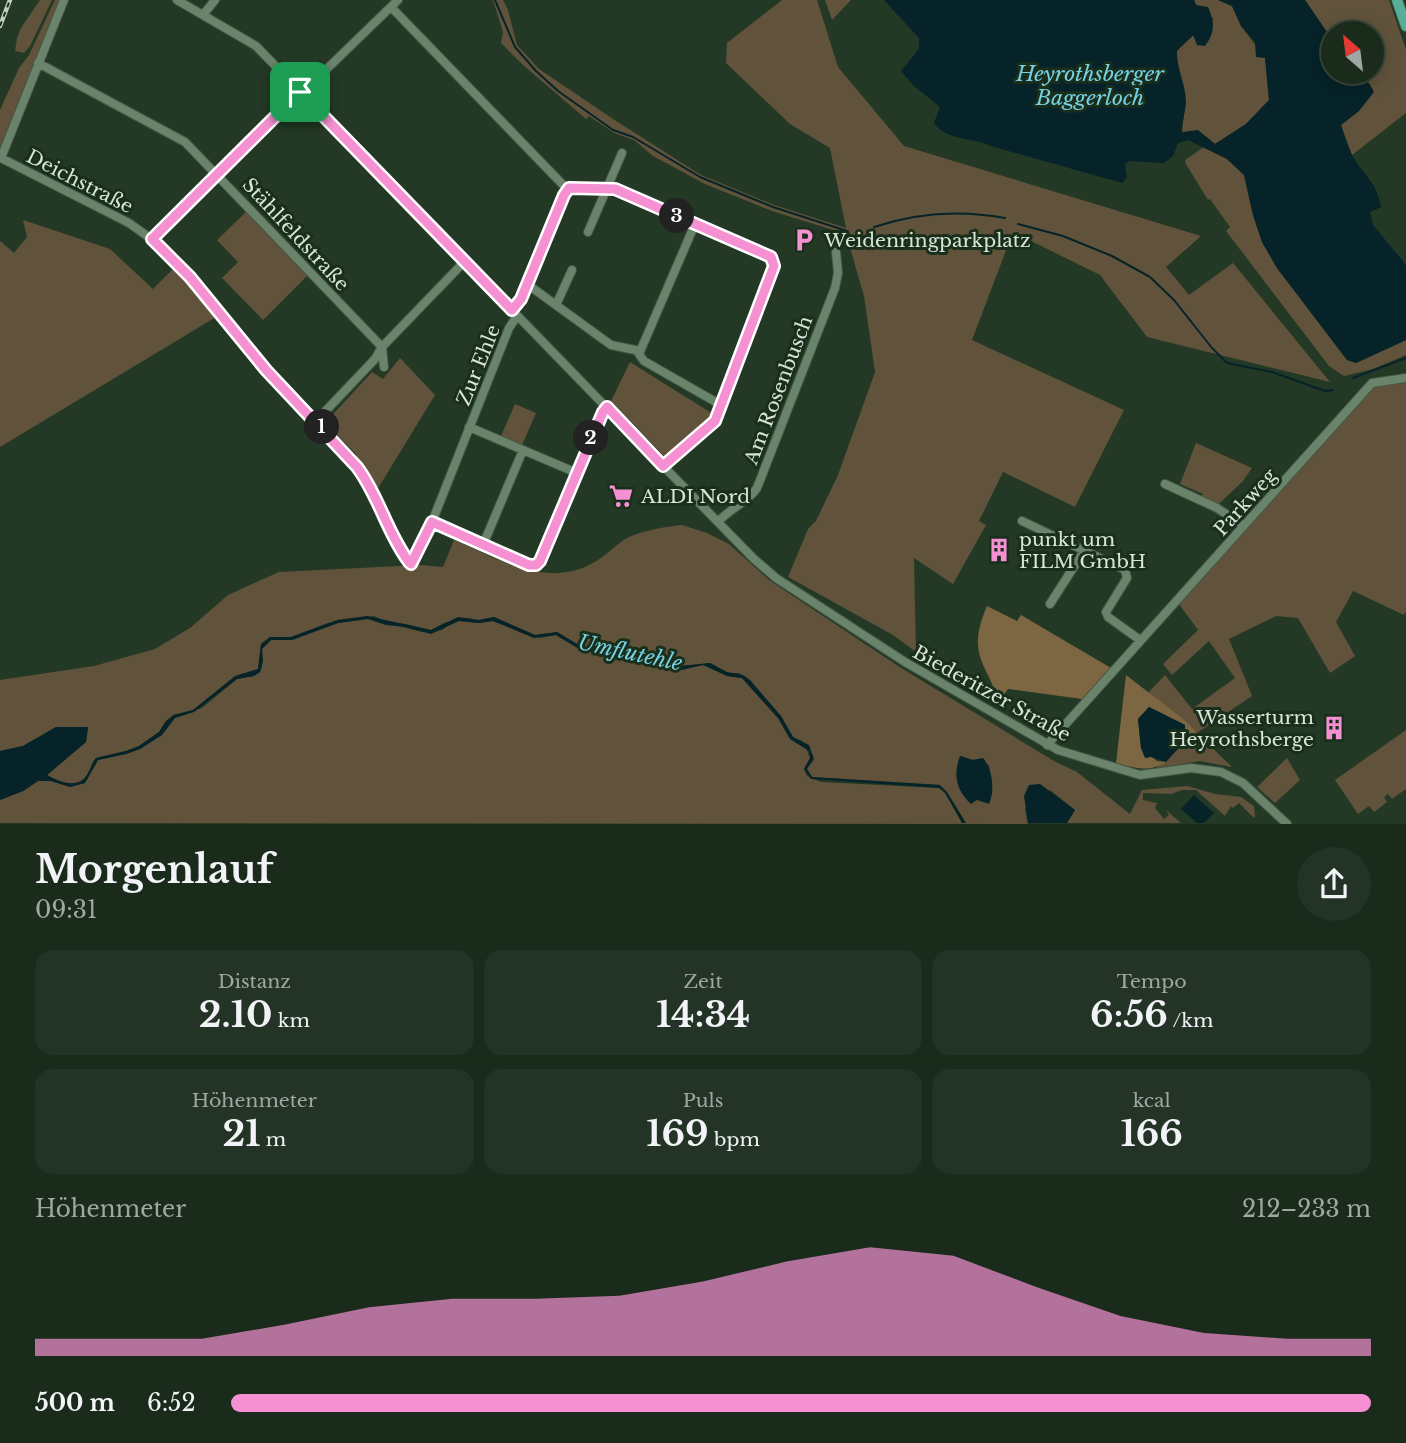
<!DOCTYPE html>
<html lang="de">
<meta charset="utf-8">
<style>
:root{--surface:#1a2b1c;--page:#233325;--text:#f1f3f6;--muted:#9fa7a3;--line:#38473b;--accent:#f591d2}
body{margin:0;font-family:"Libre Baskerville",serif;background:var(--page);color:var(--text);height:100vh;display:flex;flex-direction:column;font-size:26px;white-space:nowrap}
*{box-sizing:border-box;margin:0}
p{font-size:23px;color:var(--muted)}
.icon{flex:none;width:38px;height:38px;fill:none;stroke:currentColor;stroke-width:2;stroke-linecap:round;stroke-linejoin:round}
.map{position:relative;height:824px;overflow:hidden}
.sheet{display:flex;flex-direction:column;background:var(--surface);flex:1}
.sheet>*{flex:none}
.needle{width:46px;rotate:332deg}
.buttons{position:absolute;left:1321px;top:21px;display:grid;gap:14px}
.buttons a{display:grid;place-items:center;width:63px;height:63px;border-radius:50%;background:var(--surface);box-shadow:0 4px 18px #0003,0 0 0 2px var(--line);font-size:35px}
.pin{position:absolute;display:grid;place-items:center;width:60px;height:60px;color:#fff;margin:-30px;border-radius:14px;box-shadow:0 4px 10px #0006}
.km{position:absolute;width:35px;height:35px;margin:-18px;border-radius:50%;background:#222;color:#fff;font-size:19px;line-height:35px;text-align:center}
.round{display:grid;place-items:center;flex:none;width:74px;height:74px;border-radius:37px;background:var(--page)}
.summary{display:flex;align-items:center;justify-content:space-between;height:119px;padding:0 35px}
h1{font-size:38px;font-weight:800;line-height:52px}
.figures{display:grid;grid-template-columns:repeat(3,1fr);gap:10px;height:119px;padding:7px 35px}
.figures div{display:grid;align-content:center;border-radius:18px;background:var(--page);text-align:center}
.figures b{font-size:35px;font-weight:800}
.figures small{font-size:19px;font-weight:400}
.figures p{font-size:19px}
.chart{height:196px;padding:14px 35px}
.chart p{display:flex;justify-content:space-between}
.chart svg{width:100%;height:126px;margin-top:7px;fill:var(--accent);opacity:.7}
ul{padding:0 35px;list-style:none;font-size:23px}
li{display:grid;grid-template-columns:112px 84px 1fr;align-items:center;height:52px}
li i{height:18px;border-radius:9px;background:var(--accent)}
.map>svg:first-child{display:block}
</style>
<div class="map">
<svg width="1406" height="824" viewBox="0 0 1406 824">
<rect width="100%" height="100%" fill="#233925"/>
<path fill="#61533b" fill-rule="evenodd" d="M 40,0 L 52,0 L 30,46 L 24,53 L 15,51 L 17,38 L 21,28 Z
M 55,0 L 61,0 L 0,148 L 0,110 L 19,68 L 29,55 Z
M 493,0 L 503,0 L 508,10 L 517,45 L 539,69 L 613,119 L 701,175 L 774,205 L 846,228 L 830,148 L 790,124 L 726,63 L 727,43 L 782,0 L 817,0 L 838,67 L 904,146 L 1201,236 L 1166,267 L 1189,295 L 1233,263 L 1330,382 L 1147,337 L 1100,275 L 1013,232 L 972,340 L 1124,410 L 1075,507 L 1003,472 L 979,521 L 986,525 L 953,584 L 914,558 L 916,652 L 893,635 L 788,577 L 808,529 L 816,521 L 838,475 L 875,372 L 864,296 L 846,234 L 772,211 L 705,184 L 653,156 L 634,140 L 614,133 L 589,116 L 586,119 L 523,65 L 501,43 L 503,32 Z
M 825,0 L 851,0 L 832,20 Z
M 1194,0 L 1218,0 L 1232,6 L 1241,26 L 1265,58 L 1269,100 L 1246,124 L 1215,144 L 1207,137 L 1182,133 C 1182,122 1186,110 1185,99 C 1185,81 1176,68 1177,50 L 1194,35 L 1212,27 L 1213,18 L 1196,5 Z
M 1305,0 L 1389,0 L 1406,50 L 1406,113 L 1352,155 L 1341,125 L 1359,111 L 1368,80 L 1353,72 L 1372,72 L 1372,33 L 1334,33 L 1333,41 Z
M 1204,147 L 1227,159 L 1244,175 L 1253,215 L 1262,242 L 1277,268 L 1347,360 L 1356,363 L 1406,340 L 1406,355 L 1373,369 L 1344,376 L 1329,366 L 1226,231 L 1230,227 L 1210,199 L 1208,200 L 1186,164 L 1185,160 Z
M 246,212 L 308,275 L 263,320 L 222,278 L 238,262 L 217,240 Z
M 23,220 L 110,249 L 153,289 L 176,266 L 216,317 L 0,447 L 0,241 L 14,253 L 27,237 Z
M 400,358 L 435,395 L 377,490 L 355,453 L 325,423 L 372,372 L 383,379 Z
M 630,362 L 713,414 L 706,424 L 665,457 L 611,401 Z
M 1406,382 L 1406,611 L 1404,615 L 1353,591 L 1336,622 L 1355,656 L 1330,673 L 1298,618 L 1276,616 L 1229,639 L 1252,696 L 1197,733 L 1232,767 L 1199,761 L 1155,769 L 1197,733 L 1187,722 L 1147,694 L 1165,675 L 1192,709 L 1235,678 L 1209,641 L 1172,675 L 1163,664 L 1198,630 L 1179,604 L 1375,386 Z
M 515,404 L 536,413 L 522,445 L 501,436 Z
M 1196,443 L 1252,468 L 1243,481 L 1218,505 L 1201,498 L 1203,494 L 1180,484 Z
M 682,525 L 707,533 L 729,544 L 769,580 L 901,668 L 1054,761 L 1077,772 L 1130,814 L 1142,790 L 1187,786 L 1215,794 L 1241,797 L 1254,806 L 1255,816 L 1254,818 L 1239,803 L 1233,808 L 1231,806 L 1225,816 L 1196,790 L 1182,790 L 1171,794 L 1143,793 L 1143,800 L 1157,803 L 1155,808 L 1164,819 L 1169,815 L 1166,810 L 1181,823 L 1067,823 L 1075,810 L 1050,790 L 1025,809 L 1028,824 L 0,823 L 0,800 L 23,791 L 38,781 L 51,781 L 70,787 L 85,783 L 98,760 L 126,754 L 140,749 L 154,740 L 175,718 L 202,708 L 237,679 L 253,676 L 260,672 L 262,667 L 262,649 L 271,640 L 292,640 L 338,623 L 368,619 L 422,632 L 442,630 L 451,623 L 459,621 L 479,623 L 493,621 L 540,638 L 556,635 L 581,650 L 590,652 L 618,654 L 633,652 L 681,670 L 703,665 L 714,668 L 727,676 L 742,678 L 778,718 L 793,741 L 806,748 L 810,758 L 804,769 L 807,776 L 821,782 L 939,788 L 940,785 L 812,777 L 807,769 L 813,755 L 802,741 L 793,737 L 781,716 L 759,691 L 739,673 L 727,673 L 710,663 L 681,666 L 634,649 L 618,651 L 591,649 L 582,647 L 557,632 L 535,635 L 494,617 L 479,620 L 466,618 L 444,623 L 431,630 L 406,624 L 387,622 L 374,616 L 328,623 L 291,637 L 270,637 L 261,644 L 258,669 L 252,673 L 240,674 L 193,710 L 173,715 L 166,721 L 159,732 L 139,746 L 126,751 L 96,758 C 92,763 91,767 88,773 C 79,790 60,782 47,775 L 86,742 L 88,727 L 56,727 L 23,746 L 0,751 L 0,680 L 94,666 L 155,649 L 190,628 L 228,595 L 279,572 L 420,565 L 443,567 L 454,540 C 499,559 545,589 593,563 C 606,556 616,544 629,537 C 645,530 664,527 682,525 ZM 961,756 L 989,765 L 992,795 L 977,800 Z
M 1406,730 L 1406,789 L 1392,799 L 1388,794 L 1384,797 L 1387,802 L 1374,812 L 1369,806 L 1358,814 L 1335,780 Z
M 1287,758 L 1300,780 L 1275,803 L 1257,787 Z"/>
<path fill="#7d6742" d="M 987,606 L 1017,621 L 1021,615 L 1111,668 L 1082,699 L 1008,689 L 997,705 C 997,683 979,667 978,645 C 977,632 982,618 987,606 Z
M 1126,675 L 1187,722 L 1197,733 L 1184,742 L 1185,725 L 1149,707 L 1138,719 L 1141,748 L 1157,761 L 1166,762 C 1149,773 1135,768 1116,763 Z"/>
<path fill="#052328" d="M 884,0 L 1194,0 L 1196,5 L 1208,7 C 1215,22 1215,33 1205,46 L 1197,45 L 1193,35 L 1177,51 C 1176,69 1186,84 1186,103 C 1185,112 1182,122 1182,132 L 1198,130 L 1215,144 L 1246,124 L 1269,100 L 1265,58 L 1256,57 L 1255,42 L 1241,26 L 1232,6 L 1218,0 L 1305,0 L 1333,41 L 1334,72 C 1354,72 1365,72 1374,92 L 1359,111 L 1341,125 C 1344,134 1347,144 1351,153 C 1362,175 1376,179 1381,207 L 1370,212 L 1373,225 L 1406,265 L 1406,340 L 1356,363 L 1347,360 L 1277,268 L 1262,242 L 1253,215 L 1244,175 L 1227,159 L 1188,140 L 1178,143 L 1173,156 L 1164,163 L 1130,161 L 1125,164 L 1127,177 L 1122,183 L 991,146 C 973,137 946,141 934,123 L 940,107 L 913,85 L 901,71 L 919,49 L 919,38 Z
M 367,616 L 431,630 L 458,617 L 479,620 L 494,617 L 535,635 L 557,632 L 582,647 L 591,649 L 618,651 L 634,649 L 681,666 L 710,663 L 727,672 L 743,675 L 750,680 L 781,716 L 793,737 L 809,745 L 814,759 L 807,769 L 812,777 L 940,785 L 947,792 L 966,823 L 962,823 L 945,793 L 939,788 L 811,779 L 804,769 L 810,758 L 809,751 L 790,739 L 778,718 L 742,678 L 727,676 L 703,665 L 681,670 L 634,652 L 618,654 L 590,652 L 581,650 L 556,635 L 534,638 L 493,621 L 479,623 L 459,621 L 431,634 L 406,627 L 386,625 L 368,619 L 338,623 L 292,640 L 271,640 L 262,649 L 263,661 L 260,672 L 254,676 L 237,679 L 194,712 L 175,718 L 162,735 L 140,749 L 126,754 L 98,760 L 85,783 L 70,787 L 51,781 L 38,781 L 23,791 L 0,800 L 0,751 L 23,746 L 56,727 L 88,727 L 86,742 L 47,775 C 57,781 74,789 85,778 C 90,772 91,764 96,758 L 126,751 L 139,746 L 159,732 L 166,721 L 174,715 L 193,710 L 235,676 L 258,669 L 261,644 L 270,637 L 291,637 L 337,620 Z
M 1149,707 L 1185,725 L 1184,742 L 1166,762 L 1151,757 L 1145,758 L 1141,748 L 1138,719 Z
M 960,756 L 972,760 L 983,758 C 993,770 995,790 989,804 L 977,800 L 971,804 C 956,790 953,775 960,756 Z
M 1040,784 L 1075,810 L 1067,823 L 1028,823 L 1024,796 L 1029,785 Z
M 1194,795 L 1214,813 L 1204,823 L 1197,823 L 1181,809 Z"/>
<g fill="none" stroke-linecap="round" stroke-linejoin="round">
<path stroke="#052328" stroke-width="2" d="M 495,0 L 515,47 L 536,71 L 558,91 L 613,130 L 633,137 L 700,177 L 773,207 L 847,231
M 1018,224 L 1063,236 L 1112,256 L 1150,277 L 1174,300 L 1212,348 L 1227,363 L 1272,372 L 1325,391 L 1333,390
M 874,227 C 916,213 962,210 1005,218
M 1353,378 L 1406,358"/>
<g stroke="#435746" stroke-width="10">
<path id="minor" d="M 64,0 L 1,158 L 129,223 L 157,243 L 217,307 L 266,370 L 357,467 C 378,495 387,541 411,564 L 432,522 L 509,328 L 517,316
M 177,0 L 256,46 L 671,474 L 754,559 L 776,578 L 905,662 L 1058,750 L 1140,775 L 1191,768 L 1221,772 L 1243,783 L 1287,824
M 391,7 L 567,189
M 203,15 L 215,0
M 38,63 L 185,142 L 382,347
M 302,93 L 398,0
M 567,189 L 615,189 L 768,255 L 774,261 L 714,421 L 663,466
M 695,224 L 639,354 L 644,361 L 721,405
M 588,232 L 622,153
M 152,239 L 300,92
M 527,284 L 611,345 L 640,351
M 556,305 L 572,270
M 512,310 L 521,299 L 567,189
M 382,347 L 384,367
M 316,421 L 375,359 L 382,347 L 465,261
M 469,427 L 577,473
M 1165,484 L 1217,508 L 1244,526
M 1022,521 L 1125,570 L 1127,578 L 1106,612 L 1108,617 L 1140,640
M 432,522 L 529,565 L 536,565 L 540,561 L 601,416 L 607,407
M 718,522 C 729,509 748,502 757,488 L 835,288 L 838,273 L 836,252
M 483,545 L 523,450
M 1050,604 L 1084,551
M 1047,745 L 1372,383 L 1406,378"/>
</g>
<g stroke="#435746" stroke-width="12">
<path id="major" d="M 1397,0 L 1406,26"/>
</g>
<use href="#minor" stroke="#6a836b" stroke-width="8"/>
<use href="#major" stroke="#56b099" stroke-width="10"/>
<g stroke="#c1cfc1" stroke-width="4.5">
<path id="rail" d="M 0,26 L 10,0"/>
</g>
<use href="#rail" stroke="#192f1b" stroke-width="2" stroke-dasharray="5" stroke-linecap="butt"/>
</g>
<g fill="none" stroke-linecap="round" stroke-linejoin="round">
<g stroke="#fff" stroke-width="14">
<path id="route" d="M 300,92 L 512,310 L 521,299 L 564,195 L 569,188 L 615,189 L 771,257 L 774,266 L 715,421 L 663,466 L 607,407 L 603,412 L 540,561 L 536,565 L 529,565 L 432,522 L 411,564 L 409,562 C 387,533 379,496 357,467 L 266,370 L 190,277 L 152,239 Z"/>
</g>
<use href="#route" stroke="#f591d2" stroke-width="9"/>
</g>
<defs>
<g id="parking-bare" transform="scale(1.89)"><path d="M-3.5-5.5H1a3.5 3.5 0 0 1 0 7H-1V5.5H-3.5ZM-1-3.4V-.6H.8a1.4 1.4 0 0 0 0-2.8Z" fill="#f591d2" stroke="#192f1b" stroke-width="2.5" paint-order="stroke"/></g>
<g id="supermarket-bare" transform="scale(1.89)"><path d="M-6-5.5h2.5l.6 2H6L4.5 2H-2.5L-4.4-4H-6ZM-1.5 3.2a1.3 1.3 0 1 0 .1 0ZM3 3.2a1.3 1.3 0 1 0 .1 0Z" fill="#f591d2" stroke="#192f1b" stroke-width="2.5" paint-order="stroke"/></g>
<g id="building-bare" transform="scale(1.89)"><path d="M-4-6H4V6H1V3H-1V6H-4ZM-2.5-4.3h1.7v1.8h-1.7ZM.8-4.3h1.7v1.8H.8ZM-2.5-1h1.7V.8h-1.7ZM.8-1h1.7V.8H.8Z" fill="#f591d2" stroke="#192f1b" stroke-width="2.5" paint-order="stroke"/></g>
</defs>
<g fill-rule="evenodd">
<use href="#parking-bare" x="804" y="240"/>
<use href="#supermarket-bare" x="621" y="496"/>
<use href="#building-bare" x="999" y="550"/>
<use href="#building-bare" x="1334" y="728"/>
</g>
<g text-anchor="middle" stroke-width="6" stroke-linejoin="round" paint-order="stroke">
<g font-size="19" fill="#d7e4d7" stroke="#192f1b">
<text transform="translate(80 181) rotate(27)" y="7">Deichstraße</text>
<text transform="translate(296 234) rotate(47)" y="7">Stählfeldstraße</text>
<text transform="translate(478 365) rotate(-68)" y="7">Zur Ehle</text>
<text transform="translate(778 390) rotate(-69)" y="7">Am Rosenbusch</text>
<text transform="translate(1245 502) rotate(-48)" y="7">Parkweg</text>
<text transform="translate(992 693) rotate(29)" y="7">Biederitzer Straße</text>
</g>
<g font-size="19" fill="#d7e4d7" stroke="#192f1b" text-anchor="start">
<text x="824" y="247">Weidenringparkplatz</text>
<text x="641" y="503">ALDI Nord</text>
<text x="1019" y="546">punkt um<tspan x="1019" dy="22">FILM GmbH</tspan></text>
<text x="1314" y="724" text-anchor="end">Wasserturm<tspan x="1314" dy="22">Heyrothsberge</tspan></text>
</g>
<g font-size="21" font-style="italic" fill="#77d0e3" stroke="#192f1b">
<text x="1090" y="81">Heyrothsberger<tspan x="1090" dy="24">Baggerloch</tspan></text>
<text transform="translate(630 653) rotate(12)" y="7">Umflutehle</text>
</g>
</g>
</svg>
<div class="buttons">
<a><svg class="needle" viewBox="-14 -14 28 28"><path d="M0-13l5 13h-10z" fill="#e53935"/><path d="M0 13l5-13h-10z" fill="#9fa7a3"/></svg></a>
</div>
<div class="pin" style="left:300px;top:92px;background:#1e9e55"><svg class="icon" aria-label="arrive" viewBox="0 0 24 24"><path d="M6 21V4h12l-3 4 3 4H6"/></svg></div>
<b class="km" style="left:322px;top:427px">1</b>
<b class="km" style="left:591px;top:438px">2</b>
<b class="km" style="left:677px;top:216px">3</b>
</div>
<section class="sheet">
<div class="summary"><div><h1>Morgenlauf</h1><p>09:31</p></div><a class="round"><svg class="icon" aria-label="share" viewBox="0 0 24 24"><path d="M12 15V3M7 8l5-5 5 5M5 13v7h14v-7"/></svg></a></div>
<div class="figures">
<div><p>Distanz</p><b>2.10<small> km</small></b></div>
<div><p>Zeit</p><b>14:34</b></div>
<div><p>Tempo</p><b>6:56<small> /km</small></b></div>
</div>
<div class="figures">
<div><p>Höhenmeter</p><b>21<small> m</small></b></div>
<div><p>Puls</p><b>169<small> bpm</small></b></div>
<div><p>kcal</p><b>166</b></div>
</div>
<div class="chart"><p><span>Höhenmeter</span>212–233 m</p>
<svg viewBox="0 0 160 44" preserveAspectRatio="none"><path d="M0 44V38L10 38L20 38L30 33L40 27L50 24L60 24L70 23L80 18L90 11L100 6L110 9L120 20L130 30L140 36L150 38L160 38V44z"/></svg>
</div>
<ul>
<li><b>500 m</b>6:52<i style="width:100%"></i></li>
</ul>
</section>
